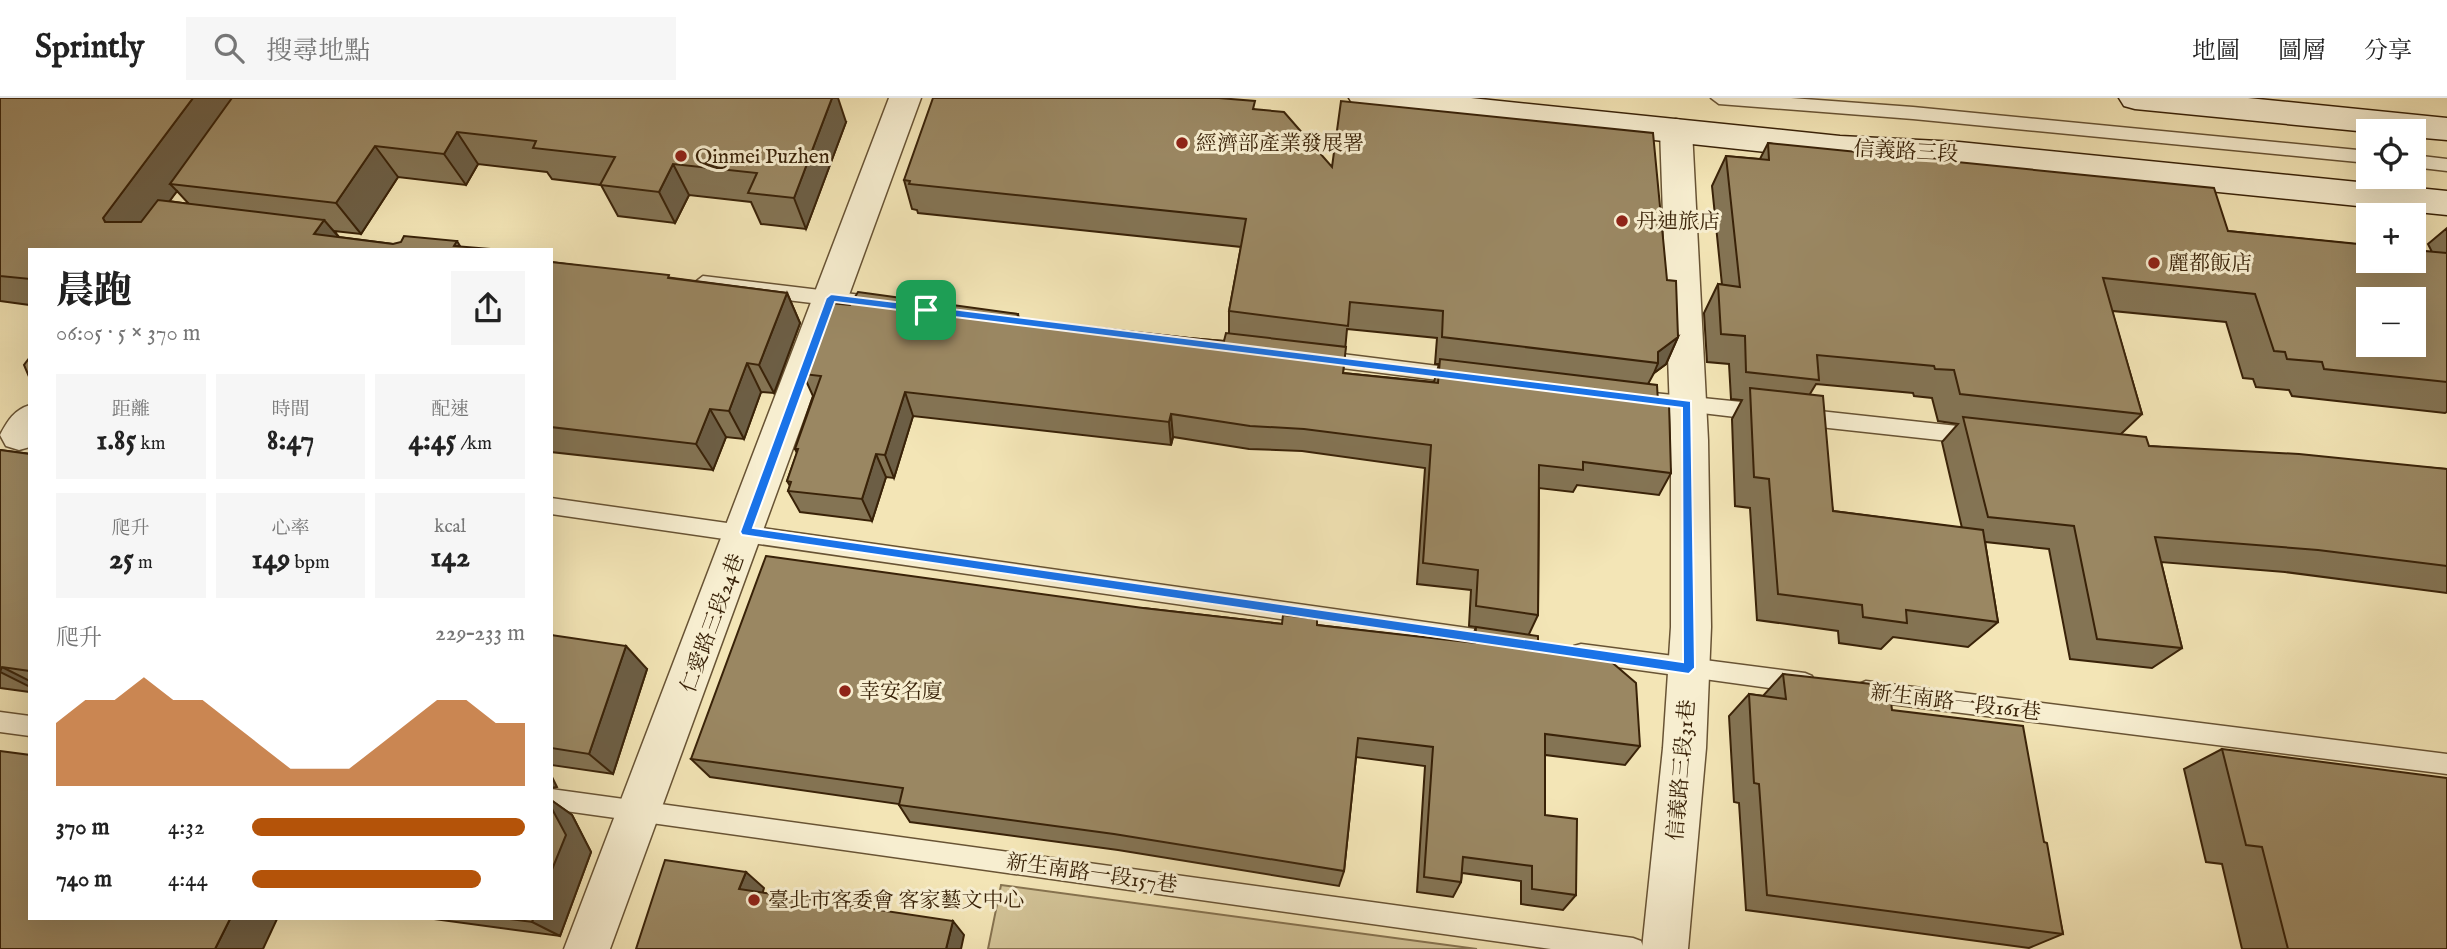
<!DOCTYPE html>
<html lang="zh-TW">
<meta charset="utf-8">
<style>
:root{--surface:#fff;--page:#f6f6f6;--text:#222;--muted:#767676;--line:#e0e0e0;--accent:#b45309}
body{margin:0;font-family:"IM FELL English","Noto Serif TC",serif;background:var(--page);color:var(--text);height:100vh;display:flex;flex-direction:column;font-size:26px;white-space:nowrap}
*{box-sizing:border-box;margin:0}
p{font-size:23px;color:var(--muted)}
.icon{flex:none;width:38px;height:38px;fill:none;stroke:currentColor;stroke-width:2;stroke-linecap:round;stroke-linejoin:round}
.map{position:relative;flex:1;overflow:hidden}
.side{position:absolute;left:28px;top:150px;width:525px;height:672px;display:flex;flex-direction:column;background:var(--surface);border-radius:0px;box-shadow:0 7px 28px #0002}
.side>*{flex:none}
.controls{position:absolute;left:2356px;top:21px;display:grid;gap:14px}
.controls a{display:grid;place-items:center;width:70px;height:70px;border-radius:0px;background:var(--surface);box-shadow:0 7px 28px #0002;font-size:35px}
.pin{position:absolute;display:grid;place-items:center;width:60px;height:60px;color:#fff;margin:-30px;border-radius:14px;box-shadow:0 4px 10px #0006}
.round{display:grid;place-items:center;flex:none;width:74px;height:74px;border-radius:0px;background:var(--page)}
.headline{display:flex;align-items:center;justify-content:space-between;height:119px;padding:0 28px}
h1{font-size:38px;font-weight:800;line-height:52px}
.figures{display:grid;grid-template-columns:repeat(3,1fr);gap:10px;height:119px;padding:7px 28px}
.figures div{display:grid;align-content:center;border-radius:0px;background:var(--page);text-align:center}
.figures b{font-size:30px;font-weight:800}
.figures small{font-size:19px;font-weight:400}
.figures p{font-size:19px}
.chart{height:196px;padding:14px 28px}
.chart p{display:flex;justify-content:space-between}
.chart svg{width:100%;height:126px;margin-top:7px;fill:var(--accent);opacity:.7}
ul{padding:0 28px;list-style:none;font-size:23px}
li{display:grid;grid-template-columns:112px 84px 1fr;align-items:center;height:52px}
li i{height:18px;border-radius:9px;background:var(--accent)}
header{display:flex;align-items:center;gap:42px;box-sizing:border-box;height:98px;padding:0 35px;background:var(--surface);border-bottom:2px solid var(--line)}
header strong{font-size:33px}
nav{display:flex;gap:38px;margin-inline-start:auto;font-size:24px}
.search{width:490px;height:63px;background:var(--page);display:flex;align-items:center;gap:18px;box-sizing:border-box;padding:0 24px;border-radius:0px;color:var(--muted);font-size:26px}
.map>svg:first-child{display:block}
</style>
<header>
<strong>Sprintly</strong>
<div class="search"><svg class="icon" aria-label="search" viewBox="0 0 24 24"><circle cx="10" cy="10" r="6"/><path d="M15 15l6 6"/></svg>搜尋地點</div>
<nav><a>地圖</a><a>圖層</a><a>分享</a></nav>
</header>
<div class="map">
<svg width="2447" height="851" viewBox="0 0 2447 851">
<rect width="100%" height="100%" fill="#f3e5b6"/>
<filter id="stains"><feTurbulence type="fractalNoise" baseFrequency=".00286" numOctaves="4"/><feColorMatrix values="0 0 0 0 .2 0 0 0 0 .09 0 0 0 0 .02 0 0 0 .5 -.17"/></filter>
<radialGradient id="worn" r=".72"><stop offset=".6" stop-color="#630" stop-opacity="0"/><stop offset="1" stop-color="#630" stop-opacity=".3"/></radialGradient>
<path fill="#d3c498" stroke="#867350" stroke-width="2" d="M 1001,787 L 1477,851 L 988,851 Z"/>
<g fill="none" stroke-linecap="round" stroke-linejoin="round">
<g stroke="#685334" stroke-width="3">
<path id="service" d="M 1711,0 L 1791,0 L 1913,9 L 2368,53 L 2368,65 L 1913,21 L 1719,6 Z
M 2413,57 L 2447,61 L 2447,73 L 2413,69 Z
M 703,178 L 878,199 L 887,206 L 878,213 L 703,192 L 694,185 Z
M 1318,253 L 1462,271 L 1471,278 L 1462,285 L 1318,267 L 1309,260 Z
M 1634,293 L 1761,306 L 1767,309 L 1770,314 L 1767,319 L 1761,322 L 1634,307 L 1625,300 Z
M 1801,311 L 1976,330 L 1983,333 L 1985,338 L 1983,343 L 1976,346 L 1801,327 L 1795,324 L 1792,319 L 1795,314 Z
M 551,400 L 1496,534 L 1503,536 L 1506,543 L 1503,550 L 1496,552 L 551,416 Z
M 1581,546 L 1805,575 L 1812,578 L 1815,585 L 1812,592 L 1805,595 L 1581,564 L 1574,562 L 1571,555 L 1574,548 Z
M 1866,583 L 2447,656 L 2447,676 L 1866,603 L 1859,600 L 1856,593 L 1859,586 Z
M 0,614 L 30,618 L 30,638 L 0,634 Z
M 551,691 L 1633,840 L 1641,843 L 1644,851 L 1551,851 L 551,711 Z"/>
</g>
<g stroke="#685334" stroke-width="3">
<path id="minor" d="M 889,0 L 921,0 L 610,851 L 564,851 Z
M 1676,21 L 1687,24 L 1692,32 L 1708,342 L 1711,529 L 1706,650 L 1688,851 L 1642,851 L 1663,650 L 1671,529 L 1671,342 L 1660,32 L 1665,24 Z
M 30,307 L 30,349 L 19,352 L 6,348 L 0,337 C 8,322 14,312 30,307 Z"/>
</g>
<g stroke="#392208" stroke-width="3">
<path id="secondary" d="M 1349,0 L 1471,0 L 1840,38 L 1959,44 L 2447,93 L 2447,117 L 1959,68 L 1840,62 L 1365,11 L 1354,8 Z
M 2119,0 L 2248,0 L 2447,20 L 2447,42 L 2413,39 L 2413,33 L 2368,34 L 2135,11 L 2124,8 Z"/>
</g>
<use href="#service" fill="#f7eed0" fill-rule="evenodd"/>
<use href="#minor" fill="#f7eed0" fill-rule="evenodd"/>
<use href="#secondary" fill="#f7eed0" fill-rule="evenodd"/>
</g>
<path fill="#847454" stroke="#392208" stroke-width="2" fill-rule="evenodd" d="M 0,0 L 846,24 L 806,131 L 761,126 L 751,104 L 689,97 L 675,125 L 618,118 L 601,87 L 552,81 L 547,74 L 478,66 L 466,87 L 398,79 L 361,136 L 334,133 L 339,139 L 393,146 L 457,143 L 460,148 L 30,152 L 30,207 L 0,203 ZM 177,93 L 189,106 L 169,103 Z
M 1254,11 L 1332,69 L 1667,182 L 1678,239 L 1666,266 L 1654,275 L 1648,286 L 1658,304 L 1671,375 L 1659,397 L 1577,387 L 1573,394 L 1539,390 L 1538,517 L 1529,536 L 1640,648 L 1625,667 L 1545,657 L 1545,717 L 1576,797 L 1563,812 L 1521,806 L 1521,783 L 1462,775 L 1461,784 L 1453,799 L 1417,794 L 1425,668 L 1356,659 L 1344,773 L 1339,788 L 1118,752 L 910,724 L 899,707 L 899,706 L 710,679 L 691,661 L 1143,510 L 1282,526 L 1317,527 L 1470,545 L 1476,529 L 1469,528 L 1471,492 L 1417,486 L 1425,370 L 1302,353 L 1249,351 L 1173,339 L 1171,347 L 913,318 L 894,380 L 886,379 L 872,423 L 800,414 L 788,393 L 790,388 L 787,383 L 797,355 L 795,351 L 813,298 L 803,276 L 850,207 L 1018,216 L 1019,221 L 1189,240 L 1224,243 L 1229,235 L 1229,213 L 1241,149 L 918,115 L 917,112 L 912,111 L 904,82 ZM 1347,231 L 1437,240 L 1435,266 L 1439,266 L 1434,284 L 1343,275 Z
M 1768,45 L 2228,133 L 2432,154 L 2428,146 L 2447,130 L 2447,314 L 2445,315 L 2292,298 L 2289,292 L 2256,289 L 2253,281 L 2243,280 L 2226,224 L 2112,213 L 2142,316 L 2121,336 L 2149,348 L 2447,371 L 2447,495 L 2285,474 L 2161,464 L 2182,550 L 2152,570 L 2070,561 L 2049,451 L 1985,444 L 1998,524 L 1968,549 L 1893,539 L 1881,551 L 1839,545 L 1838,533 L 1757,522 L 1750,410 L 1735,408 L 1732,321 L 1742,302 L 1731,301 L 1729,266 L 1707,264 L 1704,215 L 1718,186 L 1722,187 L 1712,88 L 1726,58 L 1760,61 ZM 1816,286 L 1913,295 L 1914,298 L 1932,300 L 1938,323 L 1958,326 L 1942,344 L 1962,430 L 1833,413 L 1810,296 Z
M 551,164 L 787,195 L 800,225 L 774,295 L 761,294 L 744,341 L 726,339 L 713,372 L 551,354 Z
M 0,352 L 30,356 L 30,594 L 0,590 Z
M 551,537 L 647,571 L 613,676 L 551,667 Z
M 1783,576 L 1892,612 L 2044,744 L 2063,836 L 2029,850 L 1746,812 L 1739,705 L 1734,704 L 1729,618 L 1749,596 L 1763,598 Z
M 2222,651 L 2447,851 L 2242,851 L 2222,766 L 2206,764 L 2184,671 Z
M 551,702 L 572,717 L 591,754 L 560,838 L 434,821 L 551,821 Z"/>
<path fill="#6c5e45" stroke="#392208" stroke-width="2" d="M 193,0 L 244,0 L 170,86 L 177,93 L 135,150 L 105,124 L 103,120 Z
M 832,0 L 838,0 L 846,24 L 806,131 L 794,100 Z
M 457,34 L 478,66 L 466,87 L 444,56 Z
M 375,48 L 398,79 L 361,136 L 336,105 Z
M 673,66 L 689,97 L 675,125 L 659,94 Z
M 324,122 L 350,152 L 314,136 Z
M 787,195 L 800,225 L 774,295 L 759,267 Z
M 1678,239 L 1666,266 L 1654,275 L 1658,265 L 1658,254 Z
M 747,265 L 761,294 L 744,341 L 729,313 Z
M 905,294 L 913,318 L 894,380 L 885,357 Z
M 710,311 L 726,339 L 713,372 L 696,346 Z
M 1171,316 L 1173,339 L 1171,347 L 1169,324 Z
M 876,356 L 886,379 L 872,423 L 862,401 Z
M 626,548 L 647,571 L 613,676 L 589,656 Z
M 2,569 L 30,583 L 30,589 L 0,574 Z
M 551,677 L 557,689 L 551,690 Z
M 551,702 L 572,717 L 591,754 L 560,838 L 532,824 L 533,821 L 551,821 Z
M 746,774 L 764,790 L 759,807 L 739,791 Z
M 230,821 L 277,821 L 263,851 L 215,851 Z
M 953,823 L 964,837 L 961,851 L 946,851 Z"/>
<path fill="#9a8762" stroke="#392208" stroke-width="2" fill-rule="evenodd" d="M 0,0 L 193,0 L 103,120 L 105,124 L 141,124 L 158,102 L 324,122 L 314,136 L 393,146 L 401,144 L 404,138 L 457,143 L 454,148 L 503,152 L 30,152 L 30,181 L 0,178 Z
M 232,0 L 832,0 L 794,100 L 748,95 L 757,75 L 673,66 L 659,94 L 600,87 L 615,59 L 533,50 L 536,43 L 457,34 L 444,56 L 375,48 L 336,105 L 170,86 Z
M 933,0 L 1219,0 L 1255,3 L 1253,11 L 1284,14 L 1332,69 L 1341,3 L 1653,35 L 1667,182 L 1676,183 L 1678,239 L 1658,254 L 1658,265 L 1442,239 L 1443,213 L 1350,204 L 1348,228 L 1229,213 L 1246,121 L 909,86 L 910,83 L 904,82 Z
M 1768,45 L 2214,90 L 2228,133 L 2368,147 L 2368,163 L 2413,163 L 2413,152 L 2447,155 L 2447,284 L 2324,271 L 2322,264 L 2287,261 L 2285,254 L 2274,253 L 2255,196 L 2103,180 L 2142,316 L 1960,296 L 1954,272 L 1935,271 L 1934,268 L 1817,257 L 1819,282 L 1746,274 L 1745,238 L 1721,236 L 1718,186 L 1740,189 L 1726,58 L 1769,62 ZM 2368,201 L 2413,201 L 2413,247 L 2368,247 Z
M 551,164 L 669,177 L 668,180 L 787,195 L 759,267 L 747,265 L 729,313 L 710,311 L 696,346 L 551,329 Z
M 858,194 L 1018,216 L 1017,221 L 1189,240 L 1224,243 L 1226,235 L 1346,249 L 1343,275 L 1438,285 L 1440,261 L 1657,287 L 1658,304 L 1669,305 L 1671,375 L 1583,364 L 1583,372 L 1539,367 L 1538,517 L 1476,508 L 1478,472 L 1423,465 L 1431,347 L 1304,331 L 1250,328 L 1171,316 L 1169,324 L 905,294 L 885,357 L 876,356 L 862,401 L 788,393 L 791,384 L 787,383 L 798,351 L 795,351 L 821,278 L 803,276 L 830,205 L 850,207 Z
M 30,259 L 30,281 L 24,267 Z
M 1750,290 L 1823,298 L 1833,413 L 1983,432 L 1998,524 L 1906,512 L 1907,525 L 1863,519 L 1862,507 L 1778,496 L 1769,381 L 1754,379 Z
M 1963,319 L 2146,339 L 2149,348 L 2299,356 L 2447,371 L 2447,468 L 2318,452 L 2155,439 L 2182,550 L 2097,541 L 2074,428 L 1988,419 Z
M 0,352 L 30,356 L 30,573 L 2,569 L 0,572 Z
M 766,458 L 1143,510 L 1282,526 L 1283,517 L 1317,521 L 1317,527 L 1475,545 L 1476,529 L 1538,538 L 1538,546 L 1601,555 L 1636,585 L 1640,648 L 1545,636 L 1545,717 L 1577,721 L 1576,797 L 1532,791 L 1532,768 L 1463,759 L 1461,784 L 1424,779 L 1433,649 L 1358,640 L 1344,773 L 1114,736 L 899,707 L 903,690 L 691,661 Z
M 551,537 L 626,548 L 589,656 L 551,650 Z
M 1783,576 L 1889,588 L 1892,612 L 2023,628 L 2044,744 L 2047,745 L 2063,836 L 1767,797 L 1759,686 L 1754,685 L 1749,596 L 1786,601 Z
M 2222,651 L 2447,680 L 2447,851 L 2288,851 L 2262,749 L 2246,747 Z
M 0,653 L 30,657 L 30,821 L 230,821 L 215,851 L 0,851 Z
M 551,709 L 566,737 L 551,774 Z
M 665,762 L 746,774 L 739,791 L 953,823 L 946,851 L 636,851 Z
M 510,821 L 533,821 L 532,824 Z"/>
<path fill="#1a73e8" stroke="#fff" stroke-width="2" fill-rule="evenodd" d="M 831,196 L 1691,303 L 1695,570 L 1689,576 L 742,437 L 740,434 L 826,200 ZM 835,204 L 1682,310 L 1683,564 L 753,430 Z"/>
<g fill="#8f2418" stroke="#f7eed0" stroke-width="2.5">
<circle cx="1182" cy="45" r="7"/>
<circle cx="681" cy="58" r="7"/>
<circle cx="1622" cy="123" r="7"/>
<circle cx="2154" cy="165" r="7"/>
<circle cx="845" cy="593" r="7"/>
<circle cx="754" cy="802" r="7"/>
</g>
<g text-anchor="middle" stroke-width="6" stroke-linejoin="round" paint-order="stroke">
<g font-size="21" fill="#392208" stroke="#f7eed0" text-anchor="start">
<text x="1196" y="52">經濟部產業發展署</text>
<text x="695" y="65">Qinmei Puzhen</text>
<text x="1636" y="130">丹迪旅店</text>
<text x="2168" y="172">麗都飯店</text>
<text x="859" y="600">幸安名廈</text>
<text x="768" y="809">臺北市客委會 客家藝文中心</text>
</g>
<g font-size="21" fill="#392208" stroke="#f7eed0">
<text transform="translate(1906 53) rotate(3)" y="7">信義路三段</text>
<text transform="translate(712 525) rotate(-70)" y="7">仁愛路三段24巷</text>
<text transform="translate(1956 604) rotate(7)" y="7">新生南路一段161巷</text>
<text transform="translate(1681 672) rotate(-85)" y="7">信義路三段31巷</text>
<text transform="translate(1092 775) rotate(8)" y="7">新生南路一段157巷</text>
</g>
</g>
<rect width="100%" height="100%" filter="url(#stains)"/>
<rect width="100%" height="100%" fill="url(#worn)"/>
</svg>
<div class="controls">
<a><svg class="icon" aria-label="locate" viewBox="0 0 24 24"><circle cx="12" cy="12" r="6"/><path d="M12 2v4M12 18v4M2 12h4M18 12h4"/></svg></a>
<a>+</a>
<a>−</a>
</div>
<div class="pin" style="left:926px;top:212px;background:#1e9e55"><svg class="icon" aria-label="arrive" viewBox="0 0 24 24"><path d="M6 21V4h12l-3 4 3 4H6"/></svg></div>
<section class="side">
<div class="headline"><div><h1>晨跑</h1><p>06:05 · 5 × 370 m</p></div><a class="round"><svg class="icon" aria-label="share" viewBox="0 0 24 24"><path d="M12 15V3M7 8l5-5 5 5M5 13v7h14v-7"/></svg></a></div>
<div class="figures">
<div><p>距離</p><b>1.85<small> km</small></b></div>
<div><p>時間</p><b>8:47</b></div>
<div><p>配速</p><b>4:45<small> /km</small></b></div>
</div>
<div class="figures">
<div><p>爬升</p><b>25<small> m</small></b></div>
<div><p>心率</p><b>149<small> bpm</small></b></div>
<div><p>kcal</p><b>142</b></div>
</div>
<div class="chart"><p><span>爬升</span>229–233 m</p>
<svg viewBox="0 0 160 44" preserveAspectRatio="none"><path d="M0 44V22L10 14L20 14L30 6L40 14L50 14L60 22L70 30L80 38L90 38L100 38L110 30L120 22L130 14L140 14L150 22L160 22V44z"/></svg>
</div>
<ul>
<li><b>370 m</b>4:32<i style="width:100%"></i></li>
<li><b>740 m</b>4:44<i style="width:84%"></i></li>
</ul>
</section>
</div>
